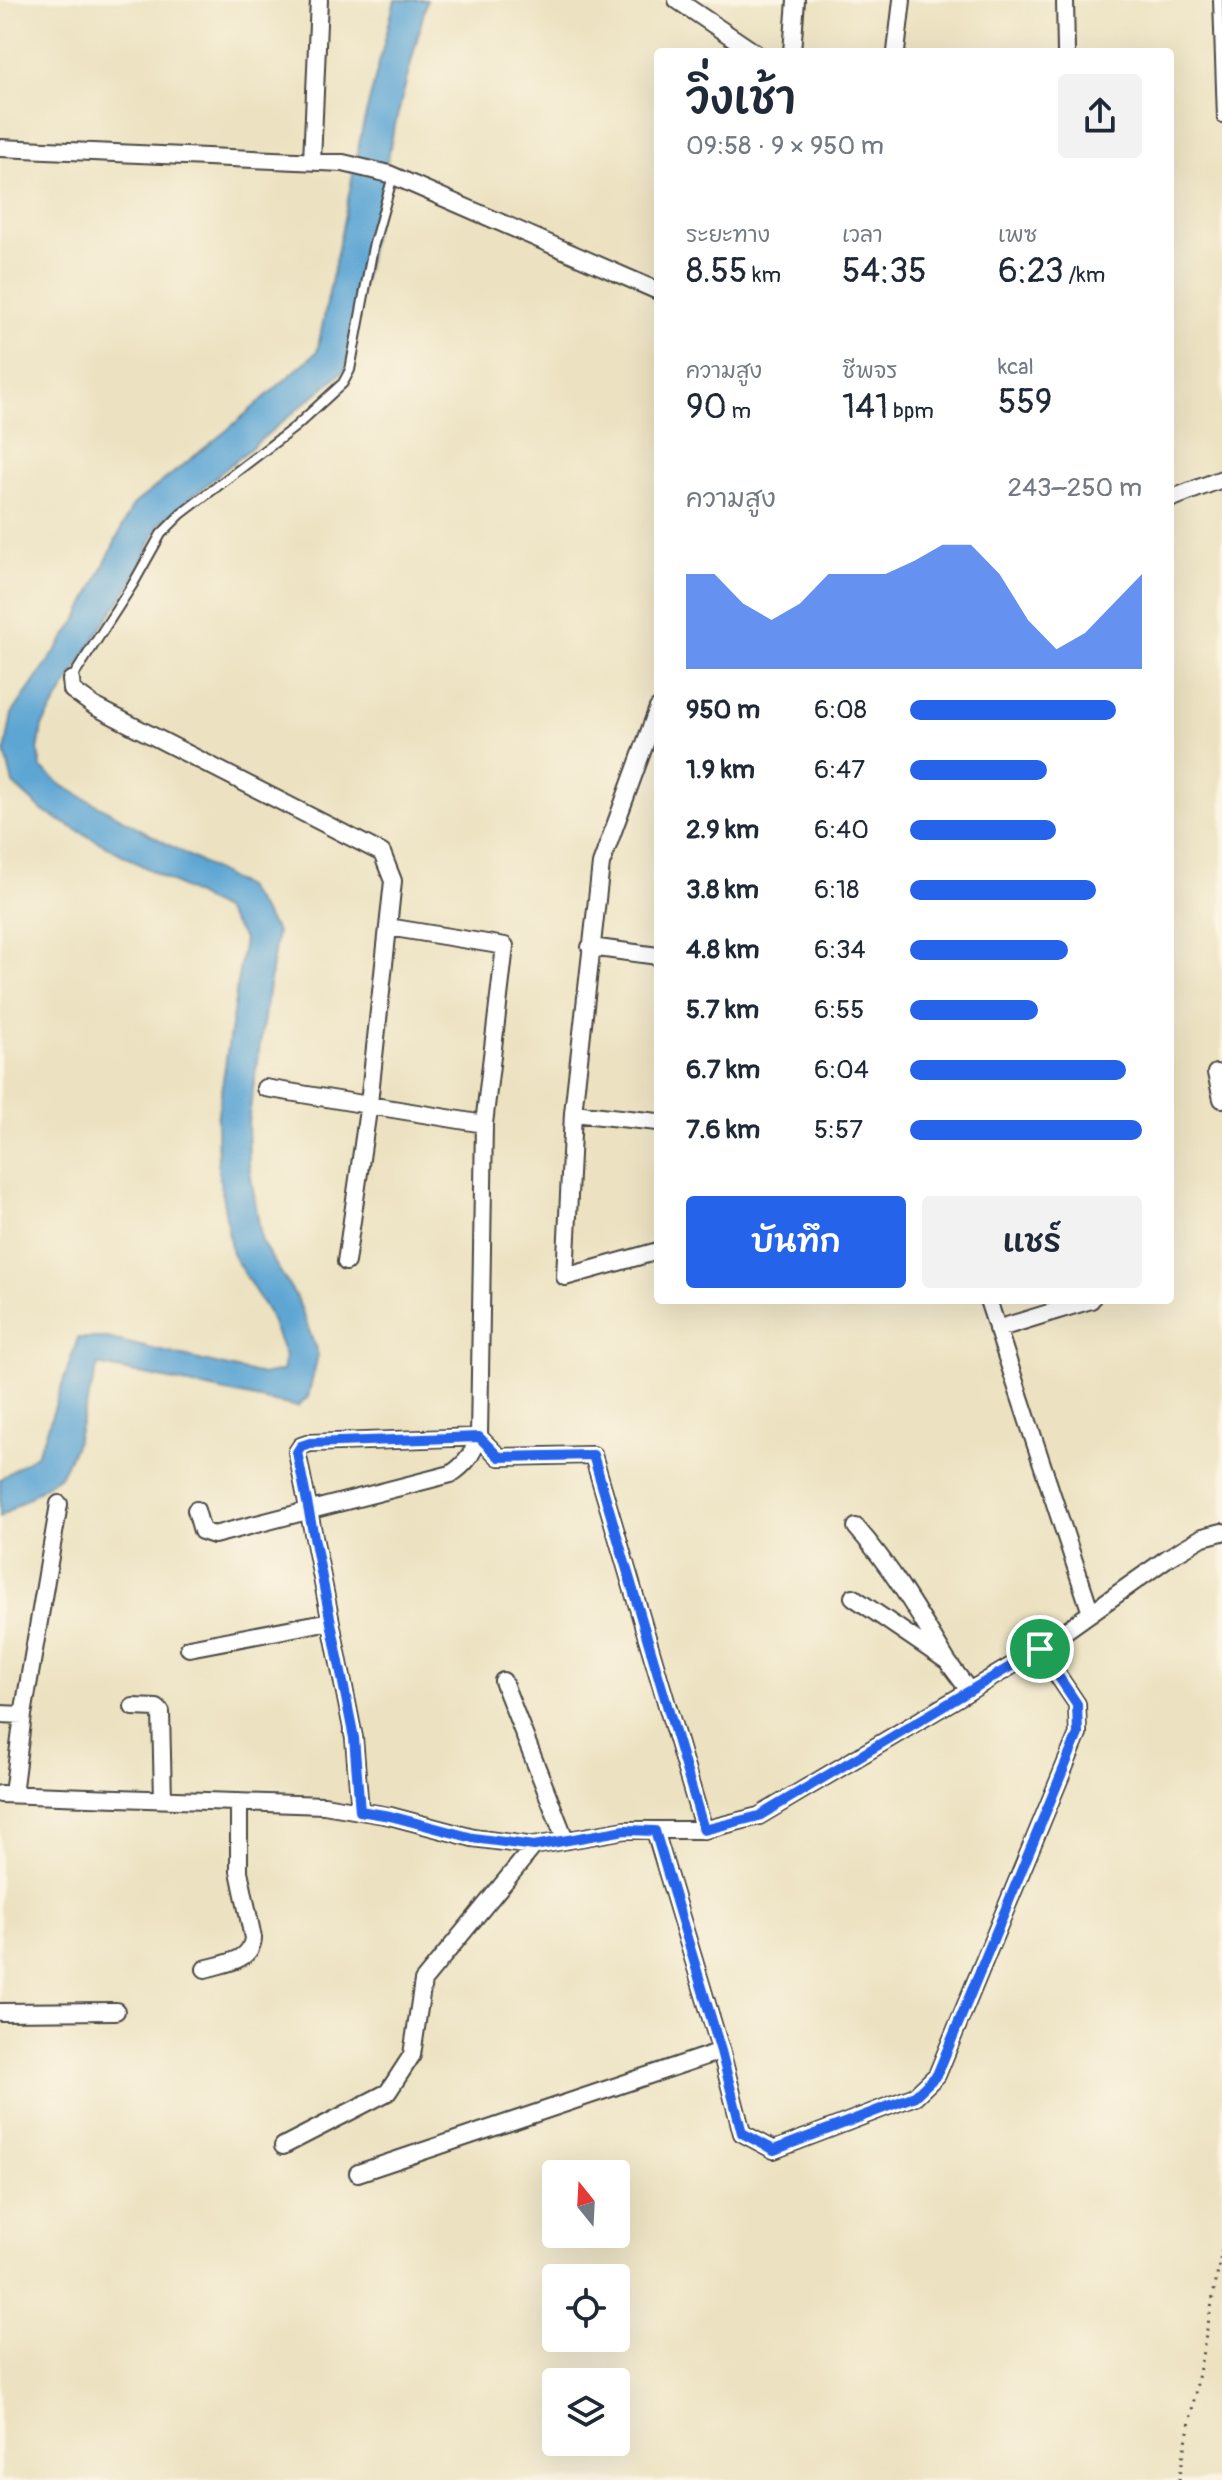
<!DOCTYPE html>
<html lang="th">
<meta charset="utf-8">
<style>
:root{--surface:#fff;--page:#f2f2f3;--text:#1f2937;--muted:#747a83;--accent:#2563eb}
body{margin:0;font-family:Pangolin,"Playpen Sans Thai",sans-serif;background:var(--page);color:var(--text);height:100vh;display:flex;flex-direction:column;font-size:30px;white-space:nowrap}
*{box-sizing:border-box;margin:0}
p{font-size:26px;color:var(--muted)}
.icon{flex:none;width:44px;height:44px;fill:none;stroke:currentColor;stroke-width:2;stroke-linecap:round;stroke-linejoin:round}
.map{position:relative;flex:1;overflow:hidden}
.details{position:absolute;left:654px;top:48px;width:520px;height:1256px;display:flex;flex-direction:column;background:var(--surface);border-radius:8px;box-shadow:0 8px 32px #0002}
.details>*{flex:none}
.needle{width:52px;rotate:342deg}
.fabs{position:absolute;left:542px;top:2160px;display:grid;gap:16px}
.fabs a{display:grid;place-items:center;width:88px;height:88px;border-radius:8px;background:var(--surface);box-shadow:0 8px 32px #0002;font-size:40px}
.pin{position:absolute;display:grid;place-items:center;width:68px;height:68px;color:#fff;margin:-34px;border:4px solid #fff;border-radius:50%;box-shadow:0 2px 8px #0007}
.round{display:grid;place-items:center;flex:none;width:84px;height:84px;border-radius:8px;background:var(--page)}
.head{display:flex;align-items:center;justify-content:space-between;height:136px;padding:0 32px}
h1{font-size:44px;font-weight:600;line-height:60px}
.stats{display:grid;grid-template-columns:repeat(3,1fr);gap:12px;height:136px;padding:8px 32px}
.stats div{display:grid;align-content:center}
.stats b{font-size:34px;font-weight:600}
.stats small{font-size:22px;font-weight:400}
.stats p{font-size:22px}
.chart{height:224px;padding:16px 32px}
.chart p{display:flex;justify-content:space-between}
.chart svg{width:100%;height:144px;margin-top:8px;fill:var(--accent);opacity:.7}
.action{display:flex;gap:16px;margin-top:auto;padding:16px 32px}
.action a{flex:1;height:92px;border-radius:8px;background:var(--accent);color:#fff;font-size:32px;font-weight:600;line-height:92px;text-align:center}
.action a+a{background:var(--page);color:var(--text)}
ul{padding:0 32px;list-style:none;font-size:26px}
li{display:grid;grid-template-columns:128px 96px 1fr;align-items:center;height:60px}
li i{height:20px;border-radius:10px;background:var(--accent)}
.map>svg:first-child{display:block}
</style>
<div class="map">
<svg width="1222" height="2480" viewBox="0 0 1222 2480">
<rect width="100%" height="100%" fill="#fcf5e5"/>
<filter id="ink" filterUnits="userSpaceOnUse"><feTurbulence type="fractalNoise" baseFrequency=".0125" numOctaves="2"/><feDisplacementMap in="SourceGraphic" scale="16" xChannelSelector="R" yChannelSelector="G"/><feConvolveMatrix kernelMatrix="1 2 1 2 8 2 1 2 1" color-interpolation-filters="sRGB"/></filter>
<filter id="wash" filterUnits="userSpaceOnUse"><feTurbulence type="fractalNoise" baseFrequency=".006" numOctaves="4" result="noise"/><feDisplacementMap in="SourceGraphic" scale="32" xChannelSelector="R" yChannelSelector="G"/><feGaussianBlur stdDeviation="1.8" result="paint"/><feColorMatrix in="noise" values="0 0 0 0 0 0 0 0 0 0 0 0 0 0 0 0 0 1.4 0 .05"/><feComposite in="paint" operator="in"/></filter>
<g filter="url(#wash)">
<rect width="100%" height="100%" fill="#ece2c1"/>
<path fill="#5da6d4" stroke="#446880" stroke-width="2" d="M 395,0 L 427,0 L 392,137 L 346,369 L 159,524 L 132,583 L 101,628 L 42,726 L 38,751 L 41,768 L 63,786 L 245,887 L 277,932 L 248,1122 L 249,1165 L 262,1243 L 297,1298 L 318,1355 L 308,1397 L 298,1407 L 98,1365 L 74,1448 L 60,1476 L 0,1517 L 0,1479 L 36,1455 L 45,1436 L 78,1338 L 107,1338 L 262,1375 L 282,1371 L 285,1357 L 268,1312 L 232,1254 L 218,1169 L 217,1120 L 244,939 L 223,910 L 44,812 L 13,784 L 5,752 L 12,714 L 79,617 L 133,505 L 226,431 L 317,352 L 362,130 Z"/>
</g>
<g filter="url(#ink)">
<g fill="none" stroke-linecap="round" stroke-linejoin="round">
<g stroke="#484642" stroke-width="12">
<path id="service" d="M 1218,0 L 1222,118
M 71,680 L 133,584 L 161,534 L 181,514 L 295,427 L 343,383 L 350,370 L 373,247 L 393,176"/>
</g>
<g stroke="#484642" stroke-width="20">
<path id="minor" d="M 677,0 L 754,52
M 1065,0 L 1066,52
M 792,52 L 796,0
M 896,52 L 902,0
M 0,148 L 343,163 L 389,174 L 658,291
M 312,161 L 319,0
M 1170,499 L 1222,479
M 71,680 L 72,690 L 94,706 L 382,853 L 393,881 L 369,1103 L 346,1262
M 658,708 L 601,864 L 573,1113 L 565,1277 L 658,1251
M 388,927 L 505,946 L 484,1124 L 479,1437 L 499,1457 L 593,1455 L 704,1830
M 590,947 L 658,956
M 1216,1073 L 1222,1099
M 265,1088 L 484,1124
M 573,1113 L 658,1122
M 988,1300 L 1091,1613
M 997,1329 L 1091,1300
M 196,1510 L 202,1531 L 214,1535 L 451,1474 C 466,1464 472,1455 479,1437 L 310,1443 L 301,1446 L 297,1452 L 354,1738 L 360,1811
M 856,1527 C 892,1568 919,1614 947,1661
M 853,1597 L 947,1661 L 968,1689
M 189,1648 L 330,1621
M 503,1681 L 565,1839
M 133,1707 L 157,1708 L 161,1712 L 163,1799
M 0,1714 L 23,1715
M 0,1794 L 324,1805 L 390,1816 L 473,1838 L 534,1846 L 625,1830 L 704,1830 L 759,1816 L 1040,1649 L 1169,1557 L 1203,1537 L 1222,1532
M 13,1794 L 23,1715 L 59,1504
M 655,1831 L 721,2051 L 742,2133 L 774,2150 L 915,2096 L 937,2075 L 1078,1734 L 1077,1704 L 1040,1649
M 205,1969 C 224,1963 251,1962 253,1938 L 239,1871 L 239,1802
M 0,2012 L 116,2011
M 283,2146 L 388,2092 L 412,2055 L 423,1981 L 534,1846
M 358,2173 L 721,2051"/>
</g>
<path stroke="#484642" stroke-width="3" stroke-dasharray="2 6" stroke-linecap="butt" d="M 1179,2480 L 1222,2249"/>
<use href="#service" stroke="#fff" stroke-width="8"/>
<use href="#minor" stroke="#fff" stroke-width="16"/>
</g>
</g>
<g fill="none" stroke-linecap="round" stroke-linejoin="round" filter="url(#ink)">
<g stroke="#fff" stroke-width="16">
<path id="route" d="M 479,1437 L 499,1457 L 593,1455 L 704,1830 L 759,1816 L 1040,1649 L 1077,1704 L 1078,1734 L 937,2075 L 915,2096 L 774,2150 L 742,2133 L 721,2051 L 655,1831 L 625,1830 L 534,1846 L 473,1838 L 390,1816 L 360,1811 L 354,1738 L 297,1452 L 301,1446 L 310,1443 Z"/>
</g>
<use href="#route" stroke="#2563eb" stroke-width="10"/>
</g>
</svg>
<div class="fabs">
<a><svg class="needle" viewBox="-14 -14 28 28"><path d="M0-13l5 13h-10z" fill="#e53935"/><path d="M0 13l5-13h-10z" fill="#747a83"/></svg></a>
<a><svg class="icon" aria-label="locate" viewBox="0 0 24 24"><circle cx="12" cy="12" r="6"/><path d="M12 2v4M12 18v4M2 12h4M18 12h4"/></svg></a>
<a><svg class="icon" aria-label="layers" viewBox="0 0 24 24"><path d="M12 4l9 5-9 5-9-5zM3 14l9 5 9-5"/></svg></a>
</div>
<div class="pin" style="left:1040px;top:1649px;background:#1e9e55"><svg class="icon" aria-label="arrive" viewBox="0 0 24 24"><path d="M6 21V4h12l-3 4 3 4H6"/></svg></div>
<section class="details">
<div class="head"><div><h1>วิ่งเช้า</h1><p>09:58 · 9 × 950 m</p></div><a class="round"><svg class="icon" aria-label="share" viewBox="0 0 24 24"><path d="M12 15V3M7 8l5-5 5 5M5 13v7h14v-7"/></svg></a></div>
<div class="stats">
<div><p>ระยะทาง</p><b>8.55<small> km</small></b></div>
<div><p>เวลา</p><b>54:35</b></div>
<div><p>เพซ</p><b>6:23<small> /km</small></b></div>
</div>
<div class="stats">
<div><p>ความสูง</p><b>90<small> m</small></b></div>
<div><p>ชีพจร</p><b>141<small> bpm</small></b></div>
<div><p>kcal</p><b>559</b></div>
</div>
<div class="chart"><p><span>ความสูง</span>243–250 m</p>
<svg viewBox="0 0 160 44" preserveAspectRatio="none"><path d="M0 44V15L10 15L20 24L30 29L40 24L50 15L60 15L70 15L80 11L90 6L100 6L110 15L120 29L130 38L140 33L150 24L160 15V44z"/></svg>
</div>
<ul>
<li><b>950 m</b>6:08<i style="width:89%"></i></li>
<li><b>1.9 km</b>6:47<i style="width:59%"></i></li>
<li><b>2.9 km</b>6:40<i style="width:63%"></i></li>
<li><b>3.8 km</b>6:18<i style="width:80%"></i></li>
<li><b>4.8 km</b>6:34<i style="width:68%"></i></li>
<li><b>5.7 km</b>6:55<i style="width:55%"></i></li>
<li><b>6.7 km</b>6:04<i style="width:93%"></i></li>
<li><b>7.6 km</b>5:57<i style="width:100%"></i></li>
</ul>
<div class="action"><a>บันทึก</a><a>แชร์</a></div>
</section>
</div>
